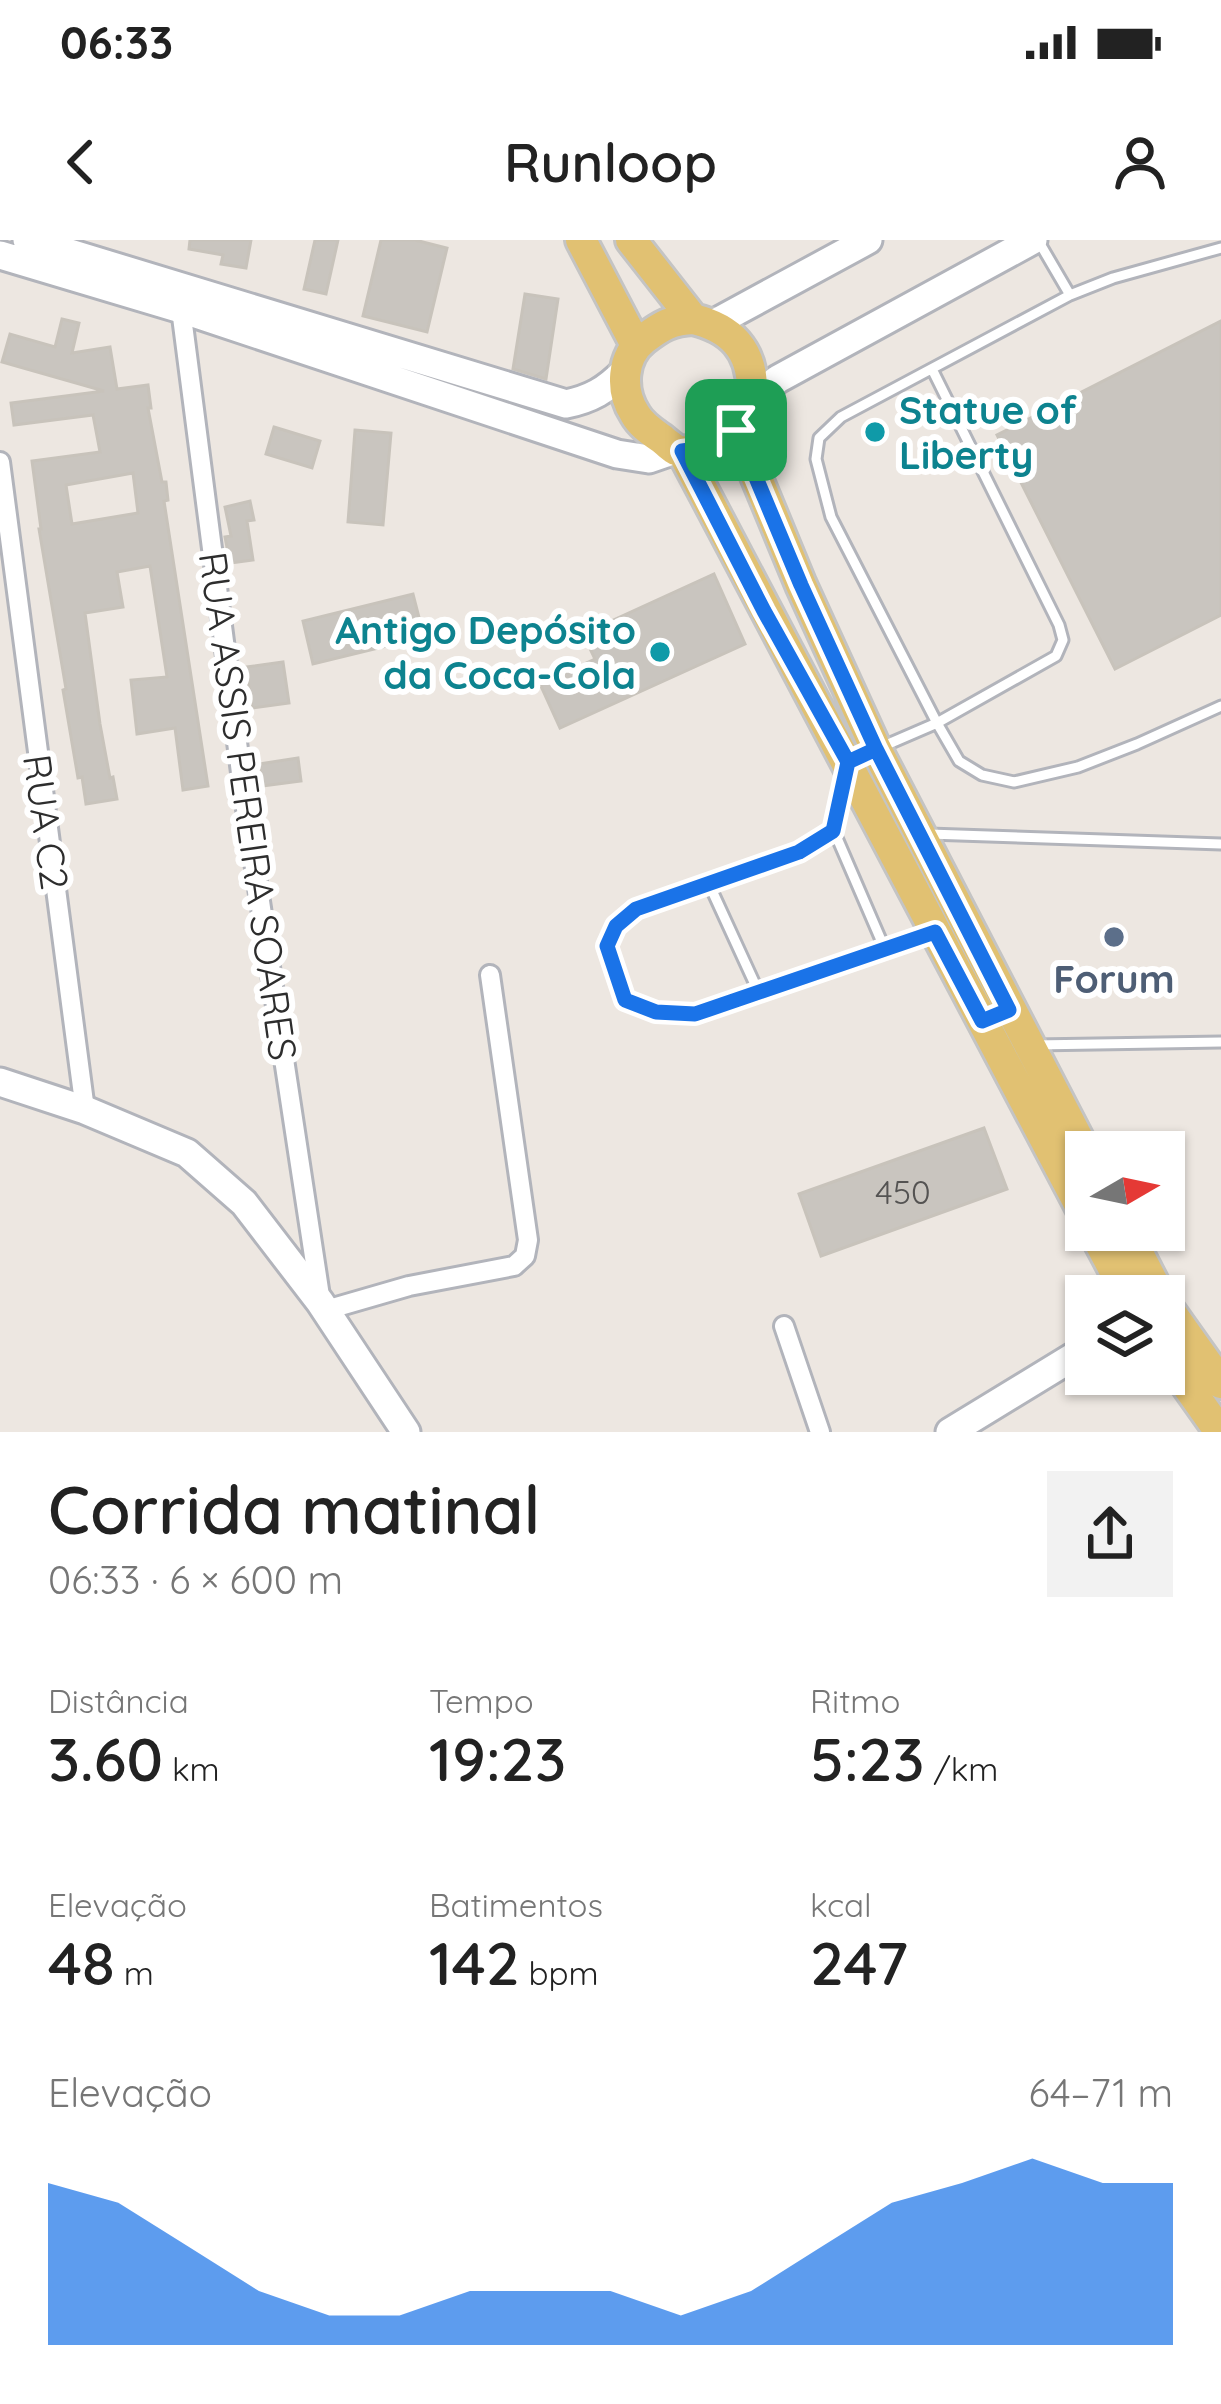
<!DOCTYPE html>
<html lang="pt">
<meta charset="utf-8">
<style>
:root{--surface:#fff;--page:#f2f2f2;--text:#222;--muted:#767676;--accent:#1a73e8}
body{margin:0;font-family:Quicksand,sans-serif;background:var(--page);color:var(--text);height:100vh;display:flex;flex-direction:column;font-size:45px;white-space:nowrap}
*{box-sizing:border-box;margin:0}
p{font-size:39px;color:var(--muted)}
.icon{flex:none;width:66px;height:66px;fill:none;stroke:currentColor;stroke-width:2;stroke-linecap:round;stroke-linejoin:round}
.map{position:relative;height:1192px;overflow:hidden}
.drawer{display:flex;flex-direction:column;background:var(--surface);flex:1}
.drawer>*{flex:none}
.needle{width:78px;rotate:81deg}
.tools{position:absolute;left:1065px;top:891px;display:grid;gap:24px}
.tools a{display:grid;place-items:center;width:120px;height:120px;border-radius:0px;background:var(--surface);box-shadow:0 3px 9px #0004;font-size:60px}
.pin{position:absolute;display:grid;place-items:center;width:102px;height:102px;color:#fff;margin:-51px;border-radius:24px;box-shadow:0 6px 18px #0006}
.round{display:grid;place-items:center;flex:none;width:126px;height:126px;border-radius:0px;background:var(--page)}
.head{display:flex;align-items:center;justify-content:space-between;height:204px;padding:0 48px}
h1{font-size:66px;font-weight:600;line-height:90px}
.stats{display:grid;grid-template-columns:repeat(3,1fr);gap:18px;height:204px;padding:12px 48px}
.stats div{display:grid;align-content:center}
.stats b{font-size:60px;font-weight:600}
.stats small{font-size:33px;font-weight:400}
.stats p{font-size:33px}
.chart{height:336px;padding:24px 48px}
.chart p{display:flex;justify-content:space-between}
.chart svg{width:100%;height:216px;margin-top:12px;fill:var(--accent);opacity:.7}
.status{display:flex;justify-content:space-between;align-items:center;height:84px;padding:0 60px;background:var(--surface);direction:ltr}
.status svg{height:33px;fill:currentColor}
header{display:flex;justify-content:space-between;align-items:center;height:156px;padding:0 48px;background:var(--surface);font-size:54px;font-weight:600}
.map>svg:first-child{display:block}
</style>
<div class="status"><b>06:33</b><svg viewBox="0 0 49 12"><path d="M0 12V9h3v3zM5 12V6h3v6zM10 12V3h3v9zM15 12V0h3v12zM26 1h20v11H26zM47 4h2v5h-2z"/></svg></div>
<header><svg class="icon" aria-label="back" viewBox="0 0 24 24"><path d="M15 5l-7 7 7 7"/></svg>Runloop<svg class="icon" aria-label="person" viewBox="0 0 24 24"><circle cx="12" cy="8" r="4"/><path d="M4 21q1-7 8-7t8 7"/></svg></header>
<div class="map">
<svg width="1221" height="1192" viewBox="0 0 1221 1192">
<rect width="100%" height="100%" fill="#ede7e1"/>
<path fill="#c9c5bf" stroke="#c8c3bb" stroke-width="3" fill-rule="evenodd" d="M 190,0 L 251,0 L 246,28 L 221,24 L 223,15 L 189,9 Z
M 315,0 L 338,0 L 326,54 L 304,49 Z
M 381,0 L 415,0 L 447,8 L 427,92 L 363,76 Z
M 525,54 L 558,59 L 546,139 L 513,129 Z
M 62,79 L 79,83 L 72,113 L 110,107 L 117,149 L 148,145 L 151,168 L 148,168 L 162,242 L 166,242 L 168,260 L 164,261 L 208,546 L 183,550 L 175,488 L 137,494 L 131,440 L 167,437 L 150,326 L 117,332 L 123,367 L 85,373 L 100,484 L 110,538 L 113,537 L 117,559 L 86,564 L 82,537 L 78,538 L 63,450 L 66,449 L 39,289 L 41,289 L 32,221 L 100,212 L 93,175 L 14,185 L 11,163 L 104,151 L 2,122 L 10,94 L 55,107 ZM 133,233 L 138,273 L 72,284 L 66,245 Z
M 1221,81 L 1221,375 L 1115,429 L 997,195 Z
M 274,187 L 320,201 L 312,228 L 266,214 Z
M 355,190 L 391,193 L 383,285 L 348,282 Z
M 250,261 L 254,280 L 247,281 L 253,320 L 230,323 L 225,297 L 231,296 L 225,267 Z
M 714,334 L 745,404 L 560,488 L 540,444 L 595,419 L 583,394 Z
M 413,354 L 424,397 L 313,424 L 303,381 Z
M 283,422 L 289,463 L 252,468 L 246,427 Z
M 298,518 L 301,541 L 262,546 L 259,524 Z
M 984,888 L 1007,949 L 821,1016 L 799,954 Z"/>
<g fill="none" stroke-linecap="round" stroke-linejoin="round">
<g stroke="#b2b4bb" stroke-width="15">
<path id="lane" d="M 1070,55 L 1113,38 L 1221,8
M 932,129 L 1059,385 L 1063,400 L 1056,416 L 937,483 L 959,521 L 982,535 L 1014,542 L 1078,527 L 1137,504 L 1221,466
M 879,508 L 937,483 L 831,277 L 816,219 L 819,198 L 841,177 L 1070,55 L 1039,2
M 844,541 L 834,591 L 799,612 L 636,669 L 616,686 L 607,706 L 625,760 L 656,772 L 695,774 L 931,693
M 834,591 L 884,707
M 929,594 L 1221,604
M 709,644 L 759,753
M 1034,805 L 1221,802"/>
</g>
<g stroke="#b2b4bb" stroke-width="24">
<path id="street" d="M 181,69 L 244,556 L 320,1056
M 0,222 L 85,870
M 326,1070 L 409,1046 L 514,1026 L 525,1016 L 528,1000 L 490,735
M 784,1086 L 820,1192"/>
</g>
<g stroke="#b2b4bb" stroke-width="33">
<path id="secondary" d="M 27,0 L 566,164 C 591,159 606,150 624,132
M 0,15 L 181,69 L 617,214 L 649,219 L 675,210
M 713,84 L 868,0
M 752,160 L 778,139 L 1033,0
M 0,842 L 85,870 L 187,913 L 244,963 L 320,1062 L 406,1192
M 950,1192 L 1086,1109"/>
</g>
<g stroke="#c4c4c4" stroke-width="36">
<path id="primary" d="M 581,0 L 636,105
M 631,0 L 693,79
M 693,79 C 731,88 752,110 752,149 C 752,164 747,180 736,191 C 722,204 695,216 676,210 C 674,209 664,201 662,199 C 652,192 641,185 635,174 C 620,151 621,117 644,99 C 661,86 671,80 693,79 Z
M 737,190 L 801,345 L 876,509 L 1086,914
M 682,211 L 1086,977
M 1093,990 L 1128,1056
M 1126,990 L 1160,1056
M 1164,1063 L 1221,1143
M 1164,1113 L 1220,1192"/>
</g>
<use href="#lane" stroke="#fff" stroke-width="9"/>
<use href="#street" stroke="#fff" stroke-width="18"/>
<use href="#secondary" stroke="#fff" stroke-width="27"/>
<use href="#primary" stroke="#e1c172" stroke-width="30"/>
</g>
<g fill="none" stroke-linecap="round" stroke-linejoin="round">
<g stroke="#fff" stroke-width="24">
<path id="route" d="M 736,190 L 801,345 L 876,509 L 848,522 L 833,591 L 799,612 L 636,669 L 616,686 L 607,706 L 625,760 L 656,772 L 695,774 L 935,692 L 982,781 L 1009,770 L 876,509 L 848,522 L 764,371 L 682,211 L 712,207 L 736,190"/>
</g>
<use href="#route" stroke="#1a73e8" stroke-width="15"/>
</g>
<g fill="#0f9aa8" stroke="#fff" stroke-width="4.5">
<circle cx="875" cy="192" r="12"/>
<circle cx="660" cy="412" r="12"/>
</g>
<circle fill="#5c6f8a" stroke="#fff" stroke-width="4.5" cx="1114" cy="697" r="12"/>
<g text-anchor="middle" stroke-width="12" stroke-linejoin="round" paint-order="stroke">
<g font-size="33" fill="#545352">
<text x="903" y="964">450</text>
</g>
<g font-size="39" font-weight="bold" fill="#0d838f" stroke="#fff" text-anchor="start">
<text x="899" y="184">Statue of<tspan x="899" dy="45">Liberty</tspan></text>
<text x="636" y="404" text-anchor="end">Antigo Depósito<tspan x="636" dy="45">da Coca-Cola</tspan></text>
</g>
<g font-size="39" fill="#2d2d2d" stroke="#fff">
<text transform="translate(248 566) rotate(82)" y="14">RUA ASSIS PEREIRA SOARES</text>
<text transform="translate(46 582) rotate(82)" y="14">RUA C2</text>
</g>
<g font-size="39" font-weight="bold" fill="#4e5e75" stroke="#fff">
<text x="1114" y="753">Forum</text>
</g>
</g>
</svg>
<div class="tools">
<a><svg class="needle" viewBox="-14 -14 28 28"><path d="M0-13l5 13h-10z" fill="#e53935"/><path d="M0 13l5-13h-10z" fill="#767676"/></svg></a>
<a><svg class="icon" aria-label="layers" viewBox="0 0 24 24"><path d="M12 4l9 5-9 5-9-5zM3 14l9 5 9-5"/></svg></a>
</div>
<div class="pin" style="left:736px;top:190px;background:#1e9e55"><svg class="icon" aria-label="arrive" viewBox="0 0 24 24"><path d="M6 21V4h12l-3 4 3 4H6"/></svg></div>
</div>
<section class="drawer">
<div class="head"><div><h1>Corrida matinal</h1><p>06:33 · 6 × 600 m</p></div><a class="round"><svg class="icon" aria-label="share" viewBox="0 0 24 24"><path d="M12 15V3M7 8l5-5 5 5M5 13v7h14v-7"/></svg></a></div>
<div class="stats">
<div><p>Distância</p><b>3.60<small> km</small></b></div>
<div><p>Tempo</p><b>19:23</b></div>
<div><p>Ritmo</p><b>5:23<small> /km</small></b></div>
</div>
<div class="stats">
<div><p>Elevação</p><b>48<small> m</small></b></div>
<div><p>Batimentos</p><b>142<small> bpm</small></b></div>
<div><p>kcal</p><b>247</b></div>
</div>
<div class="chart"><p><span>Elevação</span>64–71 m</p>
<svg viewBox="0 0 160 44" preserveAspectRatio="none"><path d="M0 44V11L10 15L20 24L30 33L40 38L50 38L60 33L70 33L80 33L90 38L100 33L110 24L120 15L130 11L140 6L150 11L160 11V44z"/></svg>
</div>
</section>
